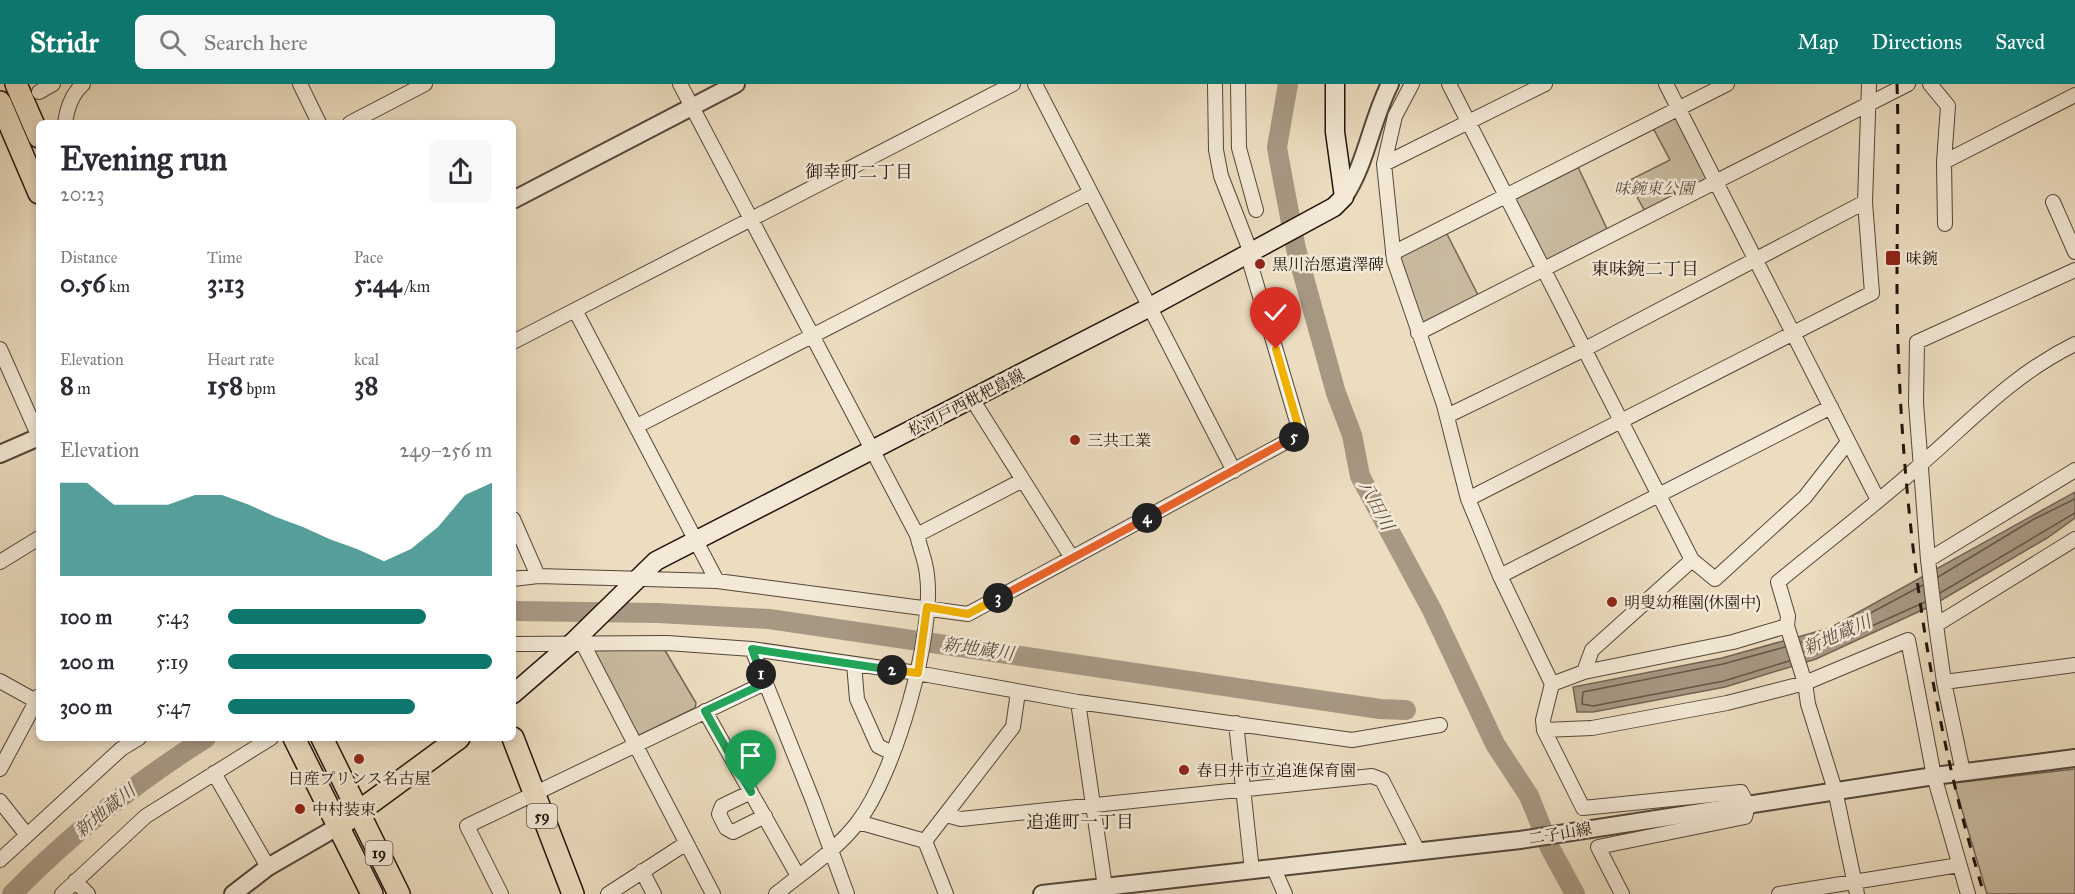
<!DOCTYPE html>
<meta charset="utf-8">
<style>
:root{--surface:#fff;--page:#f7f7f7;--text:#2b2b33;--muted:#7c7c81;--accent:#0f766e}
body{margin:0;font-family:"IM FELL Great Primer","Noto Serif JP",serif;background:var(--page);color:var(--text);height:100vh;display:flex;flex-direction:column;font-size:22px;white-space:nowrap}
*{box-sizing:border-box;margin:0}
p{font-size:20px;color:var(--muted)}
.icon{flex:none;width:33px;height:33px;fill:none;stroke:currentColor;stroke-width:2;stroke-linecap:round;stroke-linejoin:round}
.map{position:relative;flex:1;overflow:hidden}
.drawer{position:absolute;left:36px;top:36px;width:480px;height:621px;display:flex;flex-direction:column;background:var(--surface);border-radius:9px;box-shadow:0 3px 9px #0003}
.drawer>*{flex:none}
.pin{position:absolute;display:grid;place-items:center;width:51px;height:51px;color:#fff;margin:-62px -26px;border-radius:50% 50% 50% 0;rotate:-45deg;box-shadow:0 0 6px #0007}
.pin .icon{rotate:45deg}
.km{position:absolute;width:30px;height:30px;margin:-15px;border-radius:50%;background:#222;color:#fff;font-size:16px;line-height:30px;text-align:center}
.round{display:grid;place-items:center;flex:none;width:63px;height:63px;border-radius:9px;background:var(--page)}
.summary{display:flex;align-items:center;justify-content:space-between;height:102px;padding:0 24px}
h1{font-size:33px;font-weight:700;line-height:45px}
.metrics{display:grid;grid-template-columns:repeat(3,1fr);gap:9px;height:102px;padding:6px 24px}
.metrics div{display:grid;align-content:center}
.metrics b{font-size:26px;font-weight:700}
.metrics small{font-size:16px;font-weight:400}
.metrics p{font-size:16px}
.chart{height:168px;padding:12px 24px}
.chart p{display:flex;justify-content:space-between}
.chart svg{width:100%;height:108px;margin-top:6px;fill:var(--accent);opacity:.7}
ul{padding:0 24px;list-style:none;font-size:20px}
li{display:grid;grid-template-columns:96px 72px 1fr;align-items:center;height:45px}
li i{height:15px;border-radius:8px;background:var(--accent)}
header{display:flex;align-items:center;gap:36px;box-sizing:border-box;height:84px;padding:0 30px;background:var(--accent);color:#fff}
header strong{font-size:28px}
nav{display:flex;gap:33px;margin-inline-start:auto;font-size:21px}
.search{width:420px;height:54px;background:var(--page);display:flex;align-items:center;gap:15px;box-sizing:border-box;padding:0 21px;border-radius:9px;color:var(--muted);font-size:22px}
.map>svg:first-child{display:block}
</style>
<header>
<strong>Stridr</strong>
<div class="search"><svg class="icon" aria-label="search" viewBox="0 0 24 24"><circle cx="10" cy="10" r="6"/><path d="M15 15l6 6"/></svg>Search here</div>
<nav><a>Map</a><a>Directions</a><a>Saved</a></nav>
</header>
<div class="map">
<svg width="2075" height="810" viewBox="0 0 2075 810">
<rect width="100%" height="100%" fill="#ecddc0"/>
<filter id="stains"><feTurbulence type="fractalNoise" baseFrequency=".00333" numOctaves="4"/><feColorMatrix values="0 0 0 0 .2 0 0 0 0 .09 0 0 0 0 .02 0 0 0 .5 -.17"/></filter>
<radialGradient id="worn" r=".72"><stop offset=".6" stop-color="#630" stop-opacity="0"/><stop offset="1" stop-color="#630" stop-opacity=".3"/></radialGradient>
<path fill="#c9bba1" stroke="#756756" stroke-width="1.5" d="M 1672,33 L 1677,34 L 1708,94 L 1705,98 L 1646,129 L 1628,97 L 1670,76 L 1652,42 Z
M 1578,83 L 1607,145 L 1546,178 L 1513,114 Z
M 1446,148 L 1479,213 L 1425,239 L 1420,238 L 1398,176 L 1400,171 Z
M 663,563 L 696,619 L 695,624 L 640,651 L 635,649 L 591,565 Z
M 2075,685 L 2075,810 L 1987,810 L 1954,699 Z"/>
<path fill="#a79883" stroke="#716353" stroke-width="1.5" d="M 2075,408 L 2075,434 L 2047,454 L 1933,521 L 1816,575 L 1725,603 L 1593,628 L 1577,628 L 1573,603 L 1722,574 L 1830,544 Z"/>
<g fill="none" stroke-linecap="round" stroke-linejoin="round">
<path stroke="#645648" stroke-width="1.5" d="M 1938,493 L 2034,435 L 2075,415
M 1940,509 L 2075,429
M 1801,558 L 1833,549 L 1923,501
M 1785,563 L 1723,580 L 1583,608 L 1582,620 L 1593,622 L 1724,597 L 1789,577
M 1805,572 L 1925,518"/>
<path stroke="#a79883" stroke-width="20" d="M 1288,0 L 1277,63 L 1279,75 L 1296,165 L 1336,309 L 1352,351 L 1360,392 L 1432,526 L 1495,660 L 1529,712 L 1550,764 L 1575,810
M 513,527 L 658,529 L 769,535 L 1380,625 L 1406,626
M 12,810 C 70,751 136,698 206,654"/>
<g stroke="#544639" stroke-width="16">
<path id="minor" d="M 300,0 L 319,39
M 680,0 L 917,451 C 920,464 926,478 927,491 C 935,551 895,690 858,738 C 837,766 804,787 776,810
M 1035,0 L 1234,387
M 1238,0 L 1239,64 L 1256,126
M 1412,0 L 1395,32 L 1384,80 L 1394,176 L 1444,321 L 1468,415 L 1500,492 L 1552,600 L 1584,588 L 1733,558 L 1787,542
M 1449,0 L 1692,476
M 1666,0 L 1878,416
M 1930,0 L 1948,22 L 1944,78 L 1945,140
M 39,8 L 53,0
M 65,39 C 67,24 72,10 83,0
M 350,39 L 425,0
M 1944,78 L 2075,11
M 1384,80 L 1545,0
M 2053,118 L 2075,168
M 1393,169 L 1727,0
M 2075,186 L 1917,258 L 1916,319 L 1928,476 L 2075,386
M 575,226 L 717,497
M 1418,249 L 1908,0
M 513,258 L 1013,0
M 0,265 L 39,353
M 972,315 L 1072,474
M 1447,332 L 1585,265 L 1865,118
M 637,342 L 1090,109
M 1468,415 L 1872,209 L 1865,118 L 1869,0
M 513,435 L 538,492
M 917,451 L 1023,396
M 1928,476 L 1936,541
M 0,478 L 39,454
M 1500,492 L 1831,323
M 513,495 L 538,492 L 717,497 L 968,530 L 1297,352 L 1300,348 L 1251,182 L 1251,169 L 1221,92 L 1216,66 L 1215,0
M 582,558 L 713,810
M 513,560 L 667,559 L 752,565 L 917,589 L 1078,618 L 1352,656 L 1440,641
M 752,565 L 813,717 L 847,810
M 854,580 L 857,615 L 878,662 L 892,669
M 1584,588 L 1592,566 L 1692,476 L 1715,495 L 1805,413 L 1848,358
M 0,597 L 36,617
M 1944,598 L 2075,581
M 1552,600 L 1543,636 L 1544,646 L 1583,724 L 1741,708 L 1748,722 L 1745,733 L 1598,763 L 1622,810
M 1078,618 L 1106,810
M 705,627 L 798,792
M 1236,639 L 1252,787
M 1544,646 L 1592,644 L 1727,619 L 1805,599 L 1908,556 L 1934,692 L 1968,810
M 0,685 L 39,612
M 1963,688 L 1944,598 L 1936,541 L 2075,455
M 214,689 L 268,783
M 751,708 L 722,722 L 719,730 L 726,744 L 733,748 L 765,732
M 0,717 L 26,750
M 946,731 L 961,735 L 1372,692 L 1382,696 L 1418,767
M 858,738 L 925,757 L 1013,643 L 1018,608
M 925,757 L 946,810
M 0,776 L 121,665 L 139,654
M 1274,785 L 1285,810
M 642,787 L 654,810
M 75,797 L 88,810
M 62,810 L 146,732 L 271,654
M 501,810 L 467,742 L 765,599
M 608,810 L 685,760
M 1779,810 L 1959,781
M 1857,810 L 1835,706 L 1808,620 L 1805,599 L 1787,542 L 1788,532 L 1778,498 C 1825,459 1874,422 1920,381 C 1972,336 2012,291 2075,260"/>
</g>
<g stroke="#544639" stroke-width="20">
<path id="tertiary" d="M 1344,113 C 1367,78 1371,37 1390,0
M 513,116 L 736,0
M 0,370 L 39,353
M 233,810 L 268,783 L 339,742
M 1042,810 L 1520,756 L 1934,692 L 2075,674"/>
</g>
<g stroke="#21130c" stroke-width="21">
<path id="secondary" d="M 513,610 L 573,558 L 656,477 L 1150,223 L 1334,123 L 1344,113 L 1335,48 L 1335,0"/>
</g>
<g stroke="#21130c" stroke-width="24">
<path id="primary" d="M 513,654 L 573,810
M 339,742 L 459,654"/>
</g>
<g stroke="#21130c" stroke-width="24">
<path id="trunk" d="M 16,0 L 39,53
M 0,18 L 39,109
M 294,654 L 372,810
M 322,654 L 399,810"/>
</g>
<use href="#minor" stroke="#f3e9d6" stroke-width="14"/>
<use href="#tertiary" stroke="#f3e9d6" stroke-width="16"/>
<use href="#secondary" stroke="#f3e9d6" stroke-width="18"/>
<use href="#primary" stroke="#ecddc0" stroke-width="21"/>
<use href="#trunk" stroke="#ecddc0" stroke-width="21"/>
<path stroke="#21130c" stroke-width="3" stroke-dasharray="10 10" stroke-linecap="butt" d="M 1897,0 C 1900,86 1895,173 1898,259 C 1904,445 1930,632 1984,810"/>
</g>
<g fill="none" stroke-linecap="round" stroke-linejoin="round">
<g stroke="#fff" stroke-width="12">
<path id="split-1" d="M 751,708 L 705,627 L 765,599 L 761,590"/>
</g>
<g stroke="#fff" stroke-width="12">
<path id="split-2" d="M 761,590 L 752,565 L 892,586"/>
</g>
<g stroke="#fff" stroke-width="12">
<path id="split-3" d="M 892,586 L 918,589 L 927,523 L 968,530 L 998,514"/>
</g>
<g stroke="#fff" stroke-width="12">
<path id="split-4" d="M 998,514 L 1147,434"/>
</g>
<g stroke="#fff" stroke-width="12">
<path id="split-5" d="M 1147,434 L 1294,353"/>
</g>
<g stroke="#fff" stroke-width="12">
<path id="split-6" d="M 1276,265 L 1300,348 L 1294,353"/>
</g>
<use href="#split-1" stroke="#22a559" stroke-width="8"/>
<use href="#split-2" stroke="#22a559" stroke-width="8"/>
<use href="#split-3" stroke="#f5b400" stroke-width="8"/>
<use href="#split-4" stroke="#f0652b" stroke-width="8"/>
<use href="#split-5" stroke="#f0652b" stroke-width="8"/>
<use href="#split-6" stroke="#f5b400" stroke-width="8"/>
</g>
<g fill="#8f2418" stroke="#f3e9d6" stroke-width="2">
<rect x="1885" y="166" width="16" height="16" rx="3"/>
<circle cx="1260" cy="180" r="6"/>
<circle cx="1075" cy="356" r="6"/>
<circle cx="1612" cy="518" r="6"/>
<circle cx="359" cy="675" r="6"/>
<circle cx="1184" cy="686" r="6"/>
<circle cx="300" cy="725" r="6"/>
</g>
<g text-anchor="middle" stroke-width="5" stroke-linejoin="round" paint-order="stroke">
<g fill="#f3e9d6" stroke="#605349" stroke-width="1.5">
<rect x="527" y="720" width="30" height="24" rx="4.5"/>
<rect x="365.5" y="757" width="27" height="24" rx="4.5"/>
</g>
<g font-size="15" font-weight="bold" fill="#21130c">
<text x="542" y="737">59</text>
<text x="379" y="774">19</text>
</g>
<g font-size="16" font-style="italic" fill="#5c4e40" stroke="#f3e9d6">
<text x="1654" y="110">味鋺東公園</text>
</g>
<g font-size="16" fill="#21130c" stroke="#f3e9d6" text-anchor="start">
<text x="1906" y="180">味鋺</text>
<text x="1272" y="186">黒川治愿遺澤碑</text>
<text x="1087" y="362">三共工業</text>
<text x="1624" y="524">明叟幼稚園(休園中)</text>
<text x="1196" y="692">春日井市立追進保育園</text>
<text x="359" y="700" text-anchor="middle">日産プリンス名古屋</text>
<text x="312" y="731">中村装束</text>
</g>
<g font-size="16" fill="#21130c" stroke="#f3e9d6">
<text transform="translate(966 318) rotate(-27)" y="6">松河戸西枇杷島線</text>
<text transform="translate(1560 749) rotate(-10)" y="6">二子山線</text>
</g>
<g font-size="18" fill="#21130c" stroke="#f3e9d6">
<text x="859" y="94">御幸町二丁目</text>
<text x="1645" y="191">東味鋺二丁目</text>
<text x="1080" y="744">追進町一丁目</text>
</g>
<g font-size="18" font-style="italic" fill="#5d4f42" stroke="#f3e9d6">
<text transform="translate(1376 421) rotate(62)" y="6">八田川</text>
<text transform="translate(1837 551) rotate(-24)" y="6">新地蔵川</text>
<text transform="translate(978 565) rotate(8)" y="6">新地蔵川</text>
<text transform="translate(105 727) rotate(-39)" y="6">新地蔵川</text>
</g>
</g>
<rect width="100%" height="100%" filter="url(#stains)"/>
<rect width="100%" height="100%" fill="url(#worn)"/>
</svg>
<div class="pin" style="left:751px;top:708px;background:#1e9e55"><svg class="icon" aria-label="arrive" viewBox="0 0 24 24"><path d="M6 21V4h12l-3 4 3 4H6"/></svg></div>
<div class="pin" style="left:1276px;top:265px;background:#d93025"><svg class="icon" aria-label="check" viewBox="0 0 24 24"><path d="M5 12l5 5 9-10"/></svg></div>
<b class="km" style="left:761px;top:590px">1</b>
<b class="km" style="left:892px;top:586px">2</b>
<b class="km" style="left:998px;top:514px">3</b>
<b class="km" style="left:1147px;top:434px">4</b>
<b class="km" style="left:1294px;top:353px">5</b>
<section class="drawer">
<div class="summary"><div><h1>Evening run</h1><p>20:23</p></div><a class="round"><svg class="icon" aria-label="share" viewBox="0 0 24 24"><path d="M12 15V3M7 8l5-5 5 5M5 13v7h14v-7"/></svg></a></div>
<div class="metrics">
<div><p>Distance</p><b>0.56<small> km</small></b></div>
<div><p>Time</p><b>3:13</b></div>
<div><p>Pace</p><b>5:44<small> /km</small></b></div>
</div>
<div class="metrics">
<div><p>Elevation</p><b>8<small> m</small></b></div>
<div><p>Heart rate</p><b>158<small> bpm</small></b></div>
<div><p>kcal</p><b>38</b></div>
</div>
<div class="chart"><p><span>Elevation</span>249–256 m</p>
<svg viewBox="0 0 160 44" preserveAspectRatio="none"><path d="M0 44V6L10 6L20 15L30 15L40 15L50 11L60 11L70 15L80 20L90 24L100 29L110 33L120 38L130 33L140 24L150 11L160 6V44z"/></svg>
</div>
<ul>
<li><b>100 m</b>5:43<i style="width:75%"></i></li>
<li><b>200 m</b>5:19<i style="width:100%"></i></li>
<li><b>300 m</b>5:47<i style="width:71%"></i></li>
</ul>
</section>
</div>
